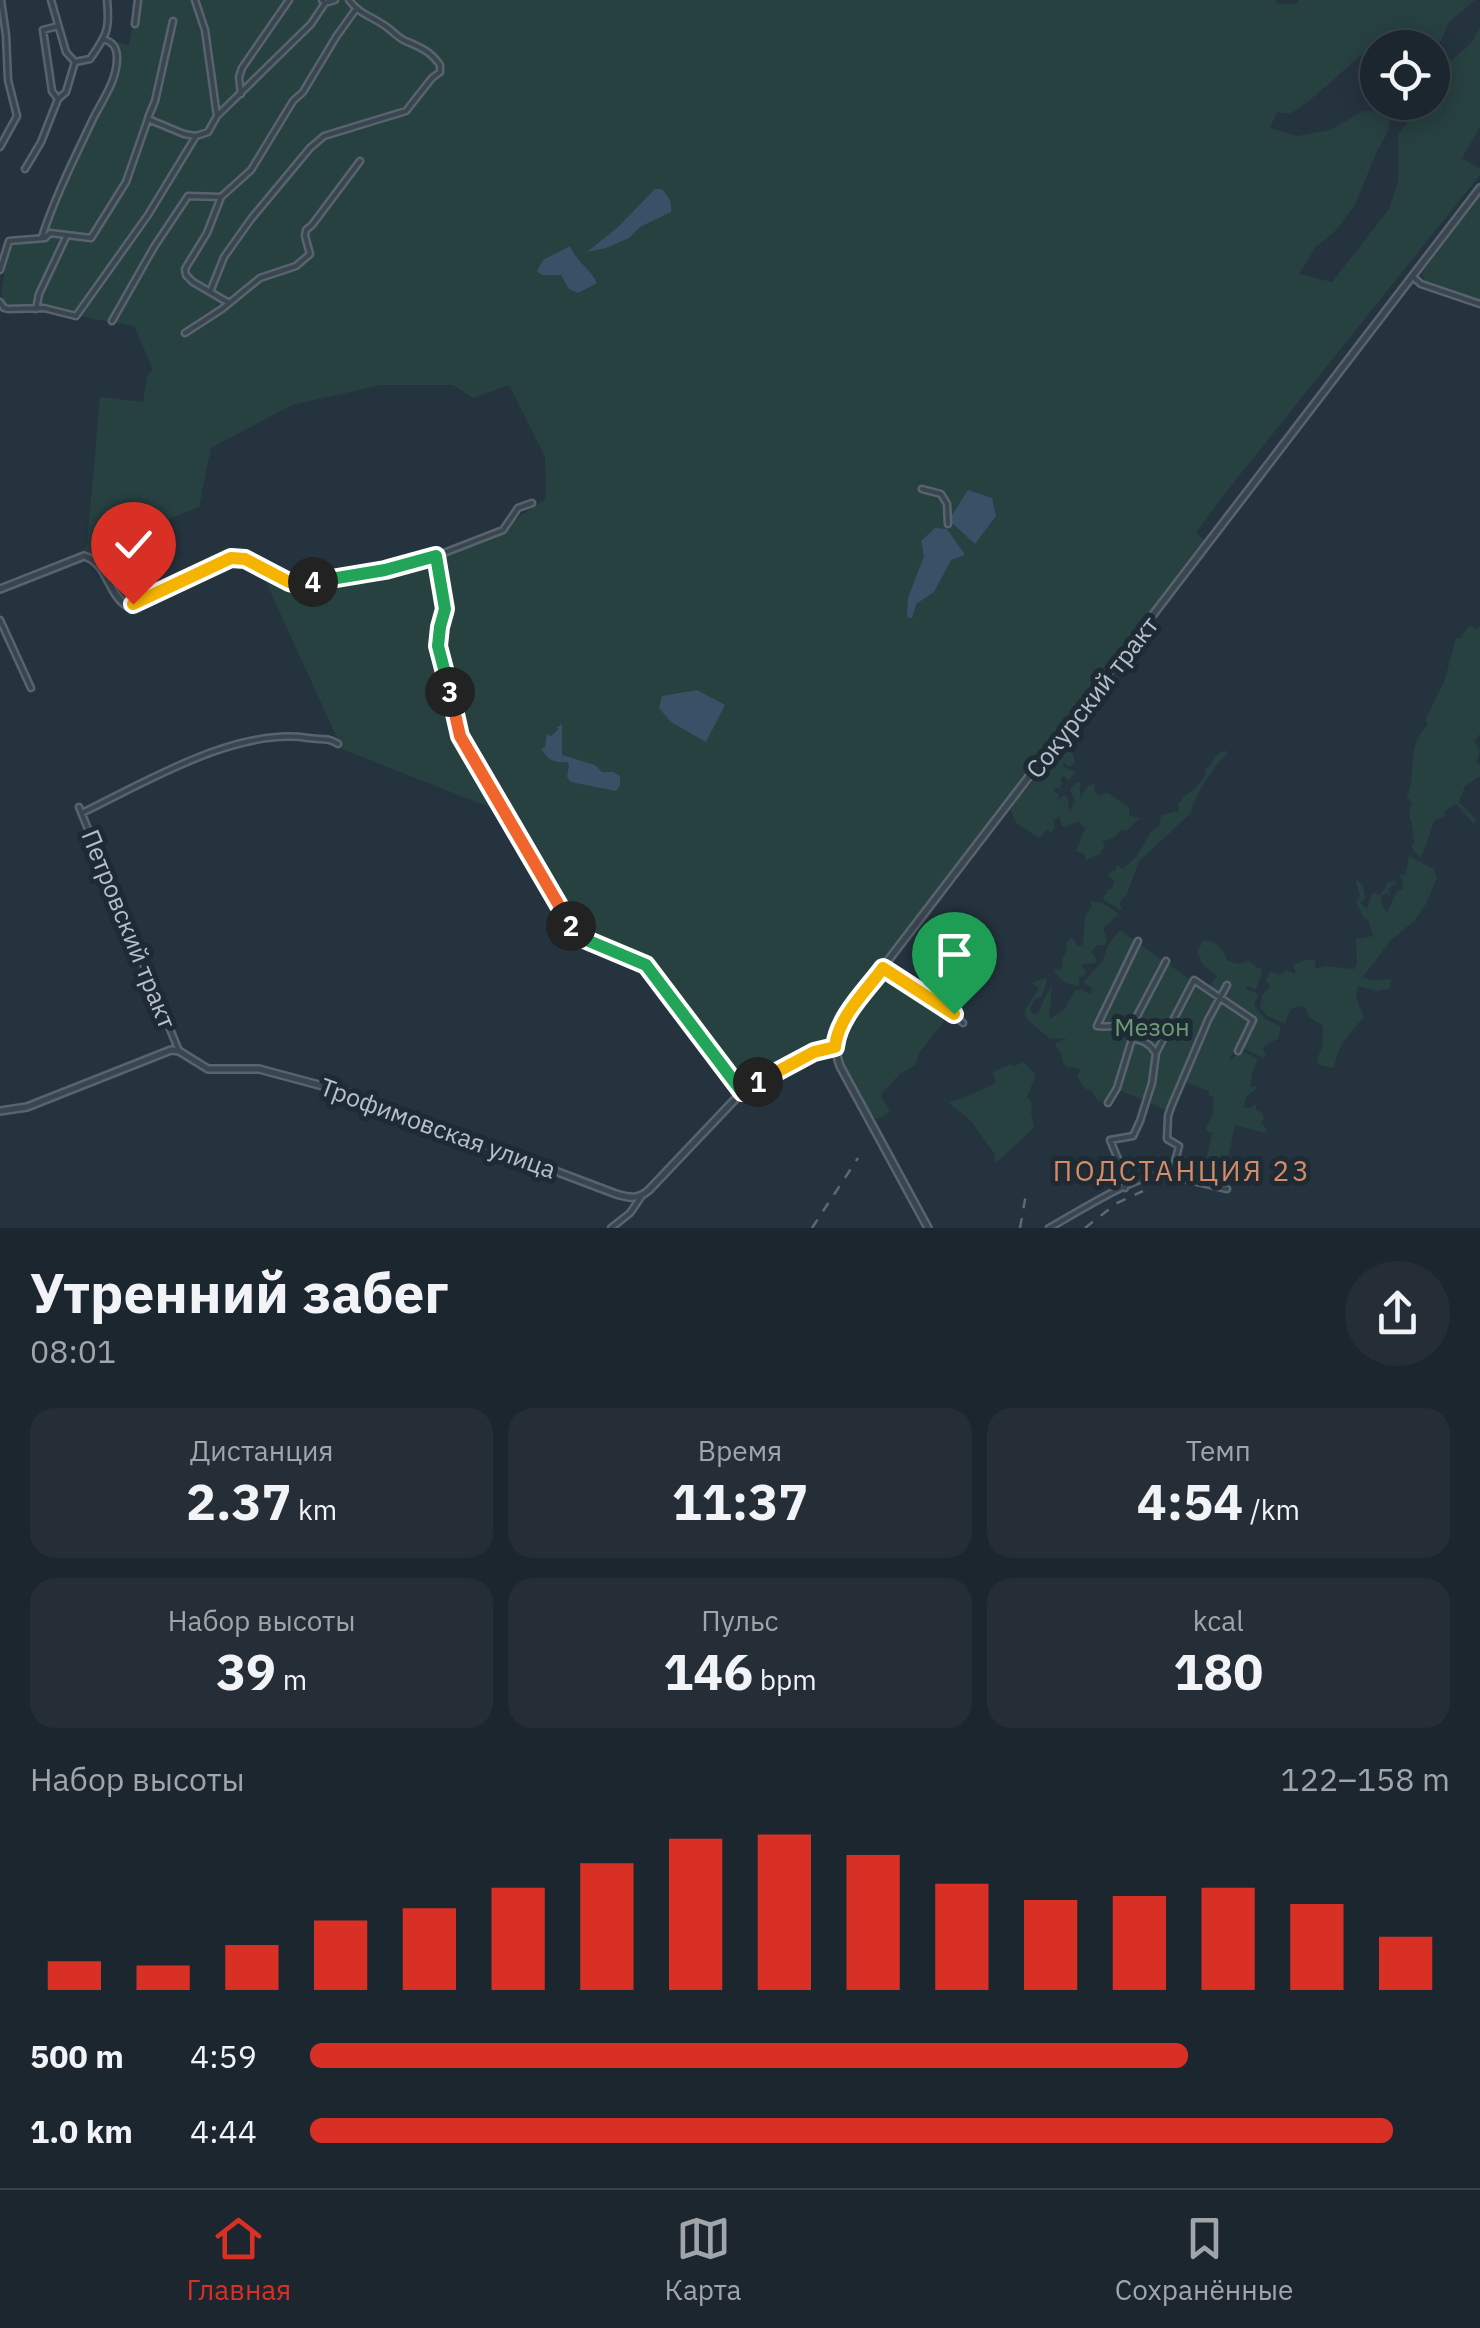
<!DOCTYPE html>
<html lang="ru">
<meta charset="utf-8">
<style>
:root{--surface:#1c262f;--page:#252e37;--text:#f1f3f6;--muted:#a0a5aa;--line:#3a434b;--accent:#d93025}
body{margin:0;font-family:"IBM Plex Sans",sans-serif;background:var(--page);color:var(--text);height:100vh;display:flex;flex-direction:column;font-size:38px;white-space:nowrap}
*{box-sizing:border-box;margin:0}
p{font-size:32px;color:var(--muted)}
.icon{flex:none;width:55px;height:55px;fill:none;stroke:currentColor;stroke-width:2;stroke-linecap:round;stroke-linejoin:round}
.map{position:relative;height:1228px;overflow:hidden}
.drawer{display:flex;flex-direction:column;background:var(--surface);flex:1}
.drawer>*{flex:none}
.buttons{position:absolute;left:1360px;top:30px;display:grid;gap:20px}
.buttons a{display:grid;place-items:center;width:90px;height:90px;border-radius:50%;background:var(--surface);box-shadow:0 5px 25px #0003,0 0 0 2px var(--line);font-size:50px}
.pin{position:absolute;display:grid;place-items:center;width:85px;height:85px;color:#fff;margin:-102px -42px;border-radius:50% 50% 50% 0;rotate:-45deg;box-shadow:0 0 10px #0007}
.pin .icon{rotate:45deg}
.km{position:absolute;width:50px;height:50px;margin:-25px;border-radius:50%;background:#222;color:#fff;font-size:28px;line-height:50px;text-align:center}
.round{display:grid;place-items:center;flex:none;width:105px;height:105px;border-radius:52px;background:var(--page)}
.summary{display:flex;align-items:center;justify-content:space-between;height:170px;padding:0 30px}
h1{font-size:55px;font-weight:700;line-height:75px}
.metrics{display:grid;grid-template-columns:repeat(3,1fr);gap:15px;height:170px;padding:10px 30px}
.metrics div{display:grid;align-content:center;border-radius:25px;background:var(--page);text-align:center}
.metrics b{font-size:50px;font-weight:700}
.metrics small{font-size:28px;font-weight:400}
.metrics p{font-size:28px}
.chart{height:280px;padding:20px 30px}
.chart p{display:flex;justify-content:space-between}
.chart svg{width:100%;height:180px;margin-top:10px;stroke:var(--accent);stroke-width:6}
ul{padding:0 30px;list-style:none;font-size:32px}
li{display:grid;grid-template-columns:160px 120px 1fr;align-items:center;height:75px}
li i{height:25px;border-radius:12px;background:var(--accent)}
.tab-bar{display:flex;justify-content:space-around;align-items:center;height:140px;border-top:2px solid var(--line);background:var(--surface);font-size:28px;color:var(--muted)}
.tab-bar a{display:grid;justify-items:center;gap:5px}
.tab-bar .current{color:var(--accent)}
.map>svg:first-child{display:block}
</style>
<div class="map">
<svg width="1480" height="1228" viewBox="0 0 1480 1228">
<rect width="100%" height="100%" fill="#25333f"/>
<path fill="#274040" d="M 138,0 L 1276,0 L 1277,4 L 1296,4 L 1300,0 L 1475,0 L 1449,22 L 1441,41 C 1419,42 1399,47 1378,48 L 1377,52 L 1360,56 L 1308,102 L 1290,114 L 1277,112 L 1270,128 L 1297,136 L 1330,130 L 1363,111 L 1391,112 L 1388,132 L 1377,151 L 1355,205 L 1335,231 L 1315,248 L 1299,274 L 1332,282 L 1389,209 L 1398,182 L 1398,134 L 1412,117 L 1412,103 L 1432,102 L 1433,56 L 1452,60 L 1471,43 L 1480,28 L 1480,127 L 1462,158 L 1480,169 L 1480,175 L 1219,501 L 1196,533 L 1209,544 L 845,1018 L 835,1047 L 814,1052 L 742,1092 L 646,965 L 577,936 L 502,810 L 499,811 L 342,749 L 265,580 L 263,568 L 289,581 L 385,570 L 436,556 L 436,552 L 498,530 L 546,499 L 545,457 L 509,385 L 473,398 L 453,385 L 381,385 L 292,405 L 211,448 L 199,507 L 100,546 L 97,556 L 83,550 L 87,545 L 100,397 L 143,402 L 147,376 L 153,370 L 134,326 L 45,310 L 6,312 L 1,292 L 11,238 L 42,240 L 115,80 L 119,56 L 118,43 L 129,45 Z
M 1480,194 L 1480,302 L 1425,283 L 1422,273 Z
M 1470,625 L 1476,630 L 1480,627 L 1480,734 L 1475,741 L 1480,751 L 1476,763 L 1480,765 L 1480,776 L 1465,786 L 1459,802 L 1476,819 L 1474,824 L 1456,804 L 1444,812 L 1445,816 L 1434,821 L 1421,859 L 1411,847 L 1415,841 L 1412,838 C 1417,825 1404,816 1412,804 L 1406,794 L 1409,793 C 1415,769 1408,742 1428,725 L 1425,721 L 1445,679 L 1456,638 L 1459,639 Z
M 1076,734 L 1068,749 L 1073,754 L 1075,763 L 1069,767 L 1064,763 L 1062,766 L 1075,772 L 1069,781 L 1064,776 L 1060,779 L 1062,783 L 1060,788 L 1054,788 L 1054,792 L 1060,794 L 1058,800 L 1064,795 L 1068,798 L 1069,811 L 1075,802 L 1070,789 L 1075,783 L 1080,782 L 1080,798 L 1087,787 L 1094,783 L 1095,792 L 1099,795 L 1108,793 L 1129,807 L 1129,816 L 1140,818 L 1126,831 L 1121,829 L 1115,837 L 1102,842 L 1105,846 L 1100,854 L 1086,860 L 1084,854 L 1076,851 L 1085,829 L 1078,821 L 1066,827 L 1062,826 L 1059,817 L 1053,820 L 1055,826 L 1052,833 L 1047,829 L 1039,838 L 1016,823 L 1010,809 L 1071,736 Z
M 1224,750 L 1228,753 C 1217,761 1192,799 1191,813 L 1139,861 L 1127,894 L 1121,900 L 1120,905 L 1123,911 L 1105,901 L 1103,897 L 1109,889 L 1112,889 L 1114,881 L 1108,875 L 1111,871 L 1115,871 L 1117,865 L 1123,869 L 1136,857 L 1152,830 L 1159,827 L 1161,815 L 1179,811 L 1178,802 L 1182,801 L 1182,797 C 1191,794 1202,782 1206,773 L 1204,768 L 1208,767 L 1215,757 Z
M 1409,856 L 1434,869 L 1437,878 L 1426,904 L 1415,920 L 1391,940 L 1363,977 L 1372,980 L 1391,979 L 1390,988 L 1378,991 L 1358,986 L 1356,997 L 1364,1018 C 1349,1032 1337,1047 1334,1068 L 1319,1065 L 1317,1058 L 1322,1049 L 1323,1026 L 1309,1017 L 1306,1008 L 1298,1006 L 1290,1010 L 1285,1024 L 1268,1016 L 1260,1008 L 1262,995 L 1271,986 L 1266,981 L 1270,972 L 1280,975 L 1286,970 L 1296,974 L 1293,965 L 1305,960 L 1315,960 L 1315,968 L 1326,966 L 1354,969 L 1357,963 L 1356,939 L 1373,936 L 1368,920 L 1364,918 L 1356,902 L 1360,896 L 1356,882 L 1358,880 L 1363,886 L 1365,898 L 1360,903 L 1367,909 L 1372,894 L 1375,892 L 1379,895 L 1386,888 L 1386,883 L 1395,881 L 1397,886 L 1392,885 L 1388,889 L 1391,896 L 1386,893 L 1381,896 L 1382,905 L 1387,912 L 1397,891 L 1402,890 L 1403,883 L 1399,875 L 1406,874 Z
M 1090,900 L 1103,903 L 1119,914 L 1103,928 L 1107,939 L 1105,946 L 1097,945 L 1091,952 L 1096,959 L 1095,963 L 1081,965 L 1086,971 L 1084,977 L 1079,977 L 1079,986 C 1068,986 1058,979 1053,969 L 1061,970 L 1063,957 L 1067,951 C 1065,945 1067,941 1072,937 L 1078,947 L 1083,944 L 1085,917 L 1092,905 Z
M 1120,930 L 1195,983 L 1208,987 L 1217,976 C 1206,969 1202,965 1197,952 L 1203,941 C 1216,939 1223,948 1227,960 L 1237,964 L 1250,961 L 1256,967 L 1263,969 L 1256,990 L 1248,986 L 1246,989 L 1256,993 L 1258,996 L 1254,1005 L 1264,1018 L 1281,1027 L 1278,1039 L 1265,1045 L 1263,1050 L 1266,1054 L 1264,1058 L 1243,1048 L 1255,1020 L 1236,1007 L 1250,1020 L 1241,1041 L 1229,1059 L 1231,1060 C 1240,1048 1247,1053 1258,1059 L 1251,1075 L 1251,1087 L 1256,1086 L 1256,1089 L 1246,1097 L 1244,1108 L 1250,1108 L 1256,1104 L 1256,1110 L 1262,1112 L 1264,1118 L 1261,1123 L 1267,1129 L 1266,1133 L 1235,1125 L 1222,1184 L 1202,1181 L 1212,1133 L 1205,1130 L 1213,1115 L 1214,1097 L 1209,1096 L 1209,1091 L 1182,1081 L 1168,1111 L 1119,1090 L 1111,1097 L 1108,1103 L 1098,1101 L 1091,1090 L 1085,1089 L 1077,1076 L 1080,1070 L 1073,1067 L 1067,1067 L 1063,1063 L 1061,1053 L 1056,1047 L 1056,1043 L 1067,1038 L 1050,1039 L 1026,1018 L 1025,1010 L 1039,988 L 1031,983 L 1046,978 L 1047,980 L 1042,996 L 1034,1001 L 1030,1009 L 1033,1014 L 1038,1013 C 1043,1004 1045,994 1052,987 L 1049,1019 L 1064,1010 L 1075,990 L 1083,990 L 1092,995 L 1092,988 L 1083,982 L 1102,962 L 1108,945 Z
M 882,974 L 919,991 L 950,1014 L 919,1053 L 915,1065 L 900,1074 L 882,1093 L 881,1096 L 890,1112 L 878,1119 L 870,1117 C 860,1098 831,1058 840,1037 C 847,1023 861,1011 870,999 L 870,992 Z
M 1024,1062 L 1036,1075 L 1027,1097 L 1032,1103 L 1031,1112 L 1034,1128 L 997,1162 L 994,1159 L 996,1156 L 971,1121 L 948,1102 L 961,1099 L 996,1083 L 993,1072 L 1012,1064 L 1012,1067 Z"/>
<path fill="#395166" d="M 655,189 L 662,189 C 669,197 672,202 671,212 L 640,227 L 629,238 L 606,248 L 587,252 L 617,228 Z
M 570,246 C 578,264 590,268 597,283 L 578,293 L 569,289 L 561,275 L 542,275 L 537,271 L 543,260 Z
M 968,490 L 992,498 L 996,516 L 975,544 L 951,522 L 950,518 Z
M 935,528 L 947,529 L 965,555 L 951,560 L 934,592 L 916,604 L 912,618 L 907,617 L 908,598 L 924,556 L 921,541 Z
M 697,690 L 725,705 L 706,742 L 671,722 L 659,708 L 662,696 Z
M 562,724 L 562,755 L 595,765 L 602,772 L 613,772 L 620,776 L 620,785 L 616,791 L 571,782 L 567,777 L 569,765 L 567,762 C 553,763 549,760 541,749 L 545,747 L 547,734 L 551,736 L 559,729 L 556,728 Z"/>
<g fill="none" stroke-linecap="round" stroke-linejoin="round">
<g stroke="#57636d" stroke-width="9">
<path id="minor" d="M 51,0 L 66,52 L 75,62
M 195,0 L 205,30 L 217,116 L 208,132 L 196,136
M 322,0 L 325,3 L 335,0
M 135,24 L 138,0
M 58,26 L 43,30 L 52,91 L 58,99
M 75,62 L 90,59 C 107,35 110,29 107,0
M 241,94 L 239,77 L 242,68 L 289,0
M 217,116 L 311,24 L 325,3
M 148,118 L 155,101 L 173,21
M 0,147 L 17,116 L 8,80 L 6,35 L 1,0
M 25,169 L 41,142 L 58,99 L 66,92 L 75,62
M 42,237 C 54,199 75,157 92,121 C 102,100 118,80 117,56 C 116,46 113,43 104,39
M 0,270 L 9,241 L 45,238 L 50,233 L 91,238 L 126,182 L 148,119 L 184,134 L 196,136
M 1413,277 L 1421,284 L 1480,304
M 210,292 L 224,257 L 251,219 L 310,148 L 324,136 L 406,111 L 432,78 L 440,72 L 440,65 C 431,52 422,48 408,42 C 399,39 395,33 388,28 C 374,17 360,15 349,0
M 0,302 L 4,308 L 8,309 L 44,308 L 76,316 L 148,215 L 196,136
M 229,303 L 193,282 L 186,275 L 185,269 L 207,233 L 221,197 L 251,170 L 293,101 L 303,92 L 336,37 L 356,9
M 36,309 L 39,294 L 67,235
M 112,321 L 154,247 L 188,196 L 221,197
M 185,333 L 222,309 L 260,278 L 296,266 L 310,254 L 305,236 L 306,230 L 312,225 L 360,161
M 922,489 L 941,494 L 947,504 L 948,524
M 436,556 L 503,530 L 518,508 L 532,503
M 0,620 L 31,688
M 79,807 L 179,1051
M 82,813 C 146,782 236,727 308,738 C 320,740 328,737 338,744
M 1138,941 L 1097,1026 C 1113,1028 1125,1021 1132,1039 C 1142,1039 1150,1044 1155,1052
M 883,967 C 908,989 940,999 963,1023
M 1129,1031 L 1166,961
M 1108,1103 L 1117,1088 L 1132,1039
M 1171,1177 L 1179,1146 L 1167,1139 L 1168,1116 L 1171,1107 L 1208,1020 L 1227,985
M 1125,1188 L 1123,1171 L 1110,1140 L 1133,1136 L 1140,1121 L 1152,1083 L 1156,1053 L 1194,980 L 1253,1020 L 1238,1051
M 611,1228 L 630,1213 L 641,1197
M 1049,1228 C 1073,1215 1132,1177 1156,1176 C 1179,1175 1205,1185 1227,1189"/>
</g>
<g stroke="#57636d" stroke-width="10">
<path id="tertiary" d="M 0,589 L 84,556 C 108,563 107,593 127,606 L 231,558 L 245,559 L 279,577 L 297,583 L 385,570 L 436,556 L 445,609 L 440,627 L 438,646 L 461,736 L 513,830 L 577,936 L 646,965 L 742,1092
M 0,1111 L 27,1107 L 171,1050 L 179,1051 L 208,1069 L 259,1069 L 349,1093 L 616,1194 C 629,1198 638,1200 649,1190 L 742,1092 L 793,1062 L 814,1052 L 835,1047
M 928,1228 L 840,1066 C 825,1028 862,995 883,967 L 1480,188"/>
</g>
<use href="#minor" stroke="#39454f" stroke-width="4"/>
<use href="#tertiary" stroke="#39454f" stroke-width="5"/>
<path stroke="#5b6976" stroke-width="2.5" stroke-dasharray="10 10" stroke-linecap="butt" d="M 812,1228 L 858,1158
M 1020,1228 L 1026,1194
M 1085,1228 L 1117,1203 L 1143,1191"/>
</g>
<g fill="none" stroke-linecap="round" stroke-linejoin="round">
<g stroke="#fff" stroke-width="20">
<path id="split-1" d="M 758,1082 L 814,1052 L 835,1047 C 838,1017 866,991 883,968 L 954,1014"/>
</g>
<g stroke="#fff" stroke-width="20">
<path id="split-2" d="M 571,926 L 577,936 L 646,965 L 742,1092 L 758,1082"/>
</g>
<g stroke="#fff" stroke-width="20">
<path id="split-3" d="M 450,692 L 460,736 L 571,926"/>
</g>
<g stroke="#fff" stroke-width="20">
<path id="split-4" d="M 313,582 L 385,570 L 436,556 L 445,609 L 440,627 L 438,646 L 450,692"/>
</g>
<g stroke="#fff" stroke-width="20">
<path id="split-5" d="M 133,604 L 231,558 L 245,559 L 289,582 L 297,584 L 313,582"/>
</g>
<use href="#split-1" stroke="#f5b400" stroke-width="12"/>
<use href="#split-2" stroke="#22a559" stroke-width="12"/>
<use href="#split-3" stroke="#f0652b" stroke-width="12"/>
<use href="#split-4" stroke="#22a559" stroke-width="12"/>
<use href="#split-5" stroke="#f5b400" stroke-width="12"/>
</g>
<g text-anchor="middle" stroke-width="10" stroke-linejoin="round" paint-order="stroke">
<g font-size="25" fill="#b6c0ca" stroke="#1e2a34">
<text transform="translate(1092 697) rotate(-52)" y="9">Сокурский тракт</text>
<text transform="translate(129 929) rotate(68)" y="9">Петровский тракт</text>
<text transform="translate(438 1128) rotate(20)" y="9">Трофимовская улица</text>
</g>
<g font-size="25" fill="#6d9b73" stroke="#1e2a34">
<text x="1152" y="1036">Мезон</text>
</g>
<g font-size="28" letter-spacing="2.5" fill="#d48b66" stroke="#1e2a34">
<text x="1182" y="1181">ПОДСТАНЦИЯ 23</text>
</g>
</g>
</svg>
<div class="buttons">
<a><svg class="icon" aria-label="locate" viewBox="0 0 24 24"><circle cx="12" cy="12" r="6"/><path d="M12 2v4M12 18v4M2 12h4M18 12h4"/></svg></a>
</div>
<div class="pin" style="left:954px;top:1014px;background:#1e9e55"><svg class="icon" aria-label="arrive" viewBox="0 0 24 24"><path d="M6 21V4h12l-3 4 3 4H6"/></svg></div>
<div class="pin" style="left:133px;top:604px;background:#d93025"><svg class="icon" aria-label="check" viewBox="0 0 24 24"><path d="M5 12l5 5 9-10"/></svg></div>
<b class="km" style="left:758px;top:1082px">1</b>
<b class="km" style="left:571px;top:926px">2</b>
<b class="km" style="left:450px;top:692px">3</b>
<b class="km" style="left:313px;top:582px">4</b>
</div>
<section class="drawer">
<div class="summary"><div><h1>Утренний забег</h1><p>08:01</p></div><a class="round"><svg class="icon" aria-label="share" viewBox="0 0 24 24"><path d="M12 15V3M7 8l5-5 5 5M5 13v7h14v-7"/></svg></a></div>
<div class="metrics">
<div><p>Дистанция</p><b>2.37<small> km</small></b></div>
<div><p>Время</p><b>11:37</b></div>
<div><p>Темп</p><b>4:54<small> /km</small></b></div>
</div>
<div class="metrics">
<div><p>Набор высоты</p><b>39<small> m</small></b></div>
<div><p>Пульс</p><b>146<small> bpm</small></b></div>
<div><p>kcal</p><b>180</b></div>
</div>
<div class="chart"><p><span>Набор высоты</span>122–158 m</p>
<svg viewBox="0 0 160 44" preserveAspectRatio="none"><path d="M5 44V37M15 44V38M25 44V33M35 44V27M45 44V24M55 44V19M65 44V13M75 44V7M85 44V6M95 44V11M105 44V18M115 44V22M125 44V21M135 44V19M145 44V23M155 44V31"/></svg>
</div>
<ul>
<li><b>500 m</b>4:59<i style="width:77%"></i></li>
<li><b>1.0 km</b>4:44<i style="width:95%"></i></li>
</ul>
</section>
<nav class="tab-bar">
<a class="current"><svg class="icon" aria-label="home" viewBox="0 0 24 24"><path d="M3 11l9-7 9 7M6 9v11h12V9"/></svg>Главная</a>
<a><svg class="icon" aria-label="map" viewBox="0 0 24 24"><path d="M3 6l6-2 6 2 6-2v14l-6 2-6-2-6 2zM9 4v14M15 6v14"/></svg>Карта</a>
<a><svg class="icon" aria-label="saved" viewBox="0 0 24 24"><path d="M7 4h10v16l-5-4-5 4z"/></svg>Сохранённые</a>
</nav>
